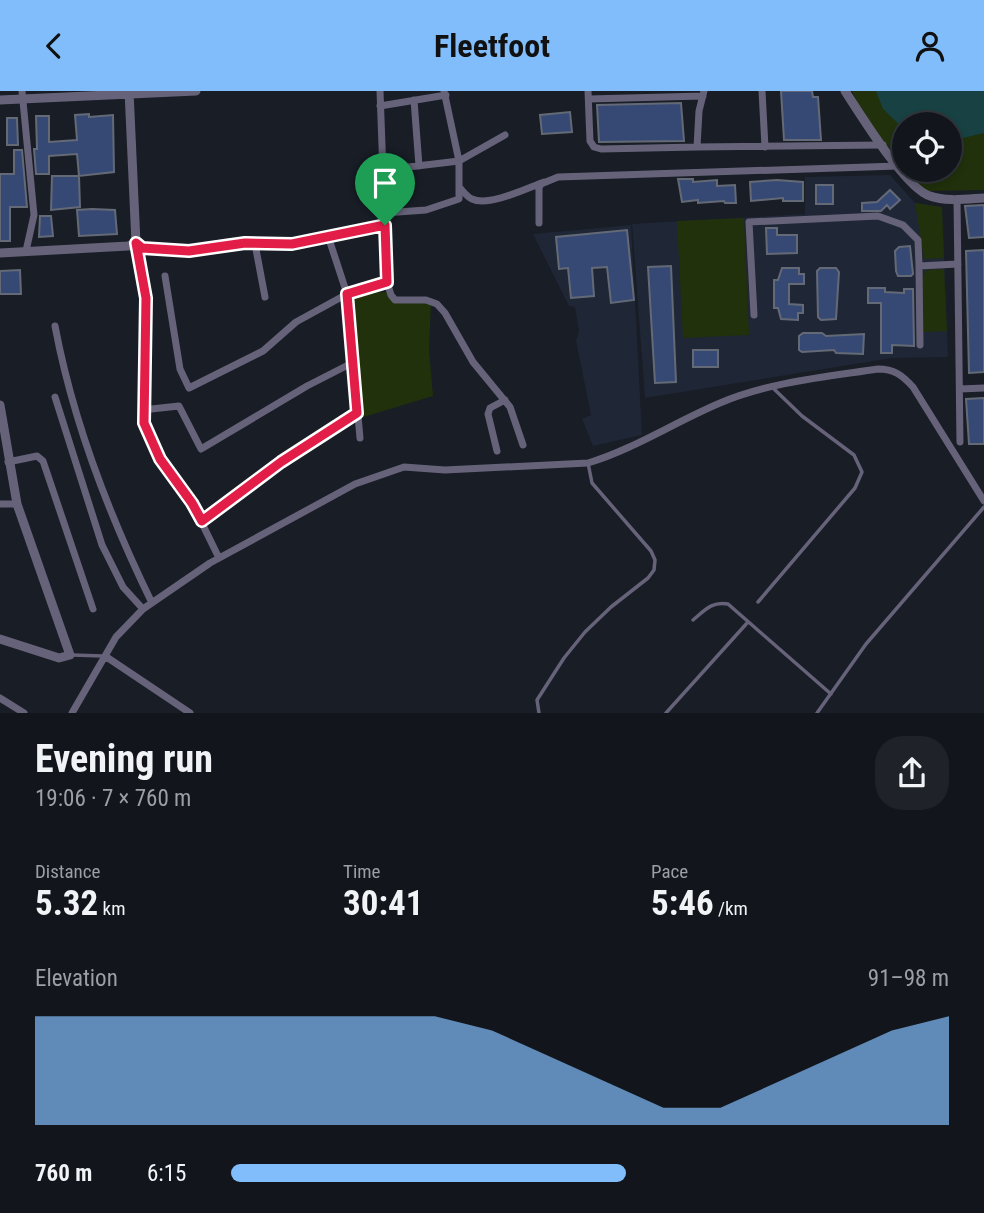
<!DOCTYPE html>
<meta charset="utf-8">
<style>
:root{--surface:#12161c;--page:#1f2329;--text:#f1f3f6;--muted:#9c9fa3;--line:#31353b;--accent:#81bdfa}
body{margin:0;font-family:"Roboto Condensed",sans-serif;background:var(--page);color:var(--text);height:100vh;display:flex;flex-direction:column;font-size:26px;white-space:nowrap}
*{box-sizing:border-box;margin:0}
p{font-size:23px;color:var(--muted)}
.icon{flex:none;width:38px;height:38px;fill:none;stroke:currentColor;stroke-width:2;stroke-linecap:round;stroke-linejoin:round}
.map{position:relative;height:622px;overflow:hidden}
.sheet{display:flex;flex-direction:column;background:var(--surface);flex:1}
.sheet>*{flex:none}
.fabs{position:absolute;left:892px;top:21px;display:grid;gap:14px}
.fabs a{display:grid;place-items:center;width:70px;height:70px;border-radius:50%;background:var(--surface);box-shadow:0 4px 10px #0003,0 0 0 2px var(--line);font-size:35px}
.pin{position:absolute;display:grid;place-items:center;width:60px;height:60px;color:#fff;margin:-72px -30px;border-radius:50% 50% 50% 0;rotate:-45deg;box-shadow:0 0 7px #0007}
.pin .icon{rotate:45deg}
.round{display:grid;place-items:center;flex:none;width:74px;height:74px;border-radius:28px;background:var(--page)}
.head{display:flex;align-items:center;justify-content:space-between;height:119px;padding:0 35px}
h1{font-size:38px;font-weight:700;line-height:52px}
.stats{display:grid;grid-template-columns:repeat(3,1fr);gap:10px;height:119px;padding:7px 35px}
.stats div{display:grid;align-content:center}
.stats b{font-size:35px;font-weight:700}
.stats small{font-size:19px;font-weight:400}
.stats p{font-size:19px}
.chart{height:196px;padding:14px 35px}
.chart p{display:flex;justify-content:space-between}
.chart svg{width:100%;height:126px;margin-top:7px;fill:var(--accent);opacity:.7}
ul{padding:0 35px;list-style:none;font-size:23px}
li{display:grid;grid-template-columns:112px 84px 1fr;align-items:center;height:52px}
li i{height:18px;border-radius:9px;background:var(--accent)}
header{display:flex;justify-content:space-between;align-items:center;height:91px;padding:0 35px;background:var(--accent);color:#111;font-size:32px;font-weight:700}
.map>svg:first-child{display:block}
</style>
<header><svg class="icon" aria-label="back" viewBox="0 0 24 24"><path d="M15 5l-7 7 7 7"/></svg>Fleetfoot<svg class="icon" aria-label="person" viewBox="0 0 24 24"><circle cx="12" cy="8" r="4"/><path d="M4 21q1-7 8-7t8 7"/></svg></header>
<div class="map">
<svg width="984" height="622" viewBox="0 0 984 622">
<rect width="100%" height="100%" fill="#181d26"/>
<path fill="#1f2635" d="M 890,84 L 915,112 L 942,116 L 948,266 L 892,267 L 645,307 L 632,133 L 805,123 L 805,86 Z
M 631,134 L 642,344 L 593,355 L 582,328 L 591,324 L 576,250 L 579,240 L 575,216 L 569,215 L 533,143 Z"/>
<path fill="#20310b" d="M 852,0 L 984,0 L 984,99 L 924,100 L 906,79 L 950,79 L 950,33 L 905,33 L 905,77 L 863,24 Z
M 915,112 L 942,116 L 944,167 L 924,168 Z
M 744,127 L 749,244 L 683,247 L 677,130 Z
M 944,178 L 947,240 L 924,241 L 922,187 L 926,179 Z
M 391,201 L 395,209 L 431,211 L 429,259 L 433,305 L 357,328 L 351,273 L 353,202 Z"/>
<path fill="#174142" d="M 876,0 L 984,0 L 984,42 L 950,50 L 950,33 L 905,33 L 905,39 L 883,18 Z"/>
<path fill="#364975" stroke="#646a75" stroke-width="2" d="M 781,0 L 812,0 L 813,6 L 818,6 L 821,49 L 784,49 Z
M 681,12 L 684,50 L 599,51 L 597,14 Z
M 570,21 L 572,41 L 542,43 L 540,24 Z
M 89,23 L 89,26 L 113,24 L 114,81 L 79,85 L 77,63 L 49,65 L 49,83 L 36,83 L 34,58 L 37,58 L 36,25 L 49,25 L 49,51 L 77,49 L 75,24 Z
M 7,27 L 17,27 L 18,54 L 7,54 Z
M 14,59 L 22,59 L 27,116 L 10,116 L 10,150 L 0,150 L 0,83 L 14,83 Z
M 52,85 L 79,85 L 80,116 L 51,119 Z
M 678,88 L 693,88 L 693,91 L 717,89 L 717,95 L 735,94 L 736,112 L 725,112 L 724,110 L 698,112 L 698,109 L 682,111 Z
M 777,89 L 803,91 L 803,110 L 783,110 L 783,107 L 751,110 L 750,91 Z
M 816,94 L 833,94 L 833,113 L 816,113 Z
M 890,99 L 900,109 L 890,118 L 887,114 L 881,120 L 862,120 L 862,112 L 877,111 Z
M 984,114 L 984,146 L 969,147 L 965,115 Z
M 92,118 L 115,119 L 117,143 L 79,145 L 77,119 Z
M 40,125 L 51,125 L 53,145 L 39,146 Z
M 766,137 L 777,137 L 777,144 L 797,144 L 797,162 L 767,163 Z
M 627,139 L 634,209 L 611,212 L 607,176 L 592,177 L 594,205 L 571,207 L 568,177 L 559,178 L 556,146 Z
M 910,155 L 913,183 L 911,185 L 898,185 L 896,180 L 895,160 L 899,156 Z
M 984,159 L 984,281 L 969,282 L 966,160 Z
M 671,175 L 676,291 L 655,292 L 648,176 Z
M 782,177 L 799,177 L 799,183 L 804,183 L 804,193 L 789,193 L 789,213 L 803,214 L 803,222 L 798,222 L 798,229 L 781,228 L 778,217 L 774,217 L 774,189 L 778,189 Z
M 820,177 L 836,177 L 839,181 L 836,228 L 821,229 L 818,226 L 817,180 Z
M 20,179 L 21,203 L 0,203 L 0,180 Z
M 868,197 L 885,197 L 885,201 L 904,202 L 904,198 L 913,198 L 914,255 L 892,254 L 892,262 L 881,262 L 881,212 L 868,212 Z
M 803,242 L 822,242 L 826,245 L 864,243 L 863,263 L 836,262 L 834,259 L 802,261 L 799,259 L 799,245 Z
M 693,259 L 718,259 L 718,276 L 693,276 Z
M 984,307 L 984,353 L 969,353 L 966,308 Z"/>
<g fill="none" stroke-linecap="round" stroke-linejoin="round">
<path stroke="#666279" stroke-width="3.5" d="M 758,511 L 855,397 L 862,381 L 854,364 L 802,325 L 773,297
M 693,529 C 705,519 712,510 728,513 L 831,603
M 72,564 L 103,565
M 539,622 L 537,609 L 564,567 L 585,541 L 611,516 L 648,487 L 654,479 L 655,469 L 651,460 L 592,392 L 588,372
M 666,622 L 748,531
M 817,622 L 866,553 L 984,416"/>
<path stroke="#666279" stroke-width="7" d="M 22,0 L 34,124 L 26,160
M 380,0 L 387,191 L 391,204 L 395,209 L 426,209 L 437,213 L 445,222 L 473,271 L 510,316 L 523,354
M 588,0 L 590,50 L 594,56 L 601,58 L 697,56 L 699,20 L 704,0
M 762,0 L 765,56
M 589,8 L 703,5
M 414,9 L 419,75
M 380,15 L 446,4
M 697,56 L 883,54
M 383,79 L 459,70 L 505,44
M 459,96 C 463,100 467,106 472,108 C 489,116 527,97 544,91
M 957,108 L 960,351
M 384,122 L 426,119 L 459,108 L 459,70 L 444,0
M 539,132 L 539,97 L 541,93 L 558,86 L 898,75
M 328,145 L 347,203 L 360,347
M 136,152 L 146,207 L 144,332 L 160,368 L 192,412 L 219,467
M 137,152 L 142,157 L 189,160 L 245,152 L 292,153 L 385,134
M 255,153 L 265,206
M 919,175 L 920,254
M 165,185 L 180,278 L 189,297 L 263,260 L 296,231 L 347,203 L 387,191
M 754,224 L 749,131 L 878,125 L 903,134 L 918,149 L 919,175 L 958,173
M 55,235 C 73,331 109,424 152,512
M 960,298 L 984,297
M 55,306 L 102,454 L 123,496 L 143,518
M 142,319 L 179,315 L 201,358 L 307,295 L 352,272
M 497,360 L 488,323 L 490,317 L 505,309
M 8,371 L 37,365 L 43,370 L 93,518
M 0,413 L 17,413
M 202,430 L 280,371 L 357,322
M 105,565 L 190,622
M 0,607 L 24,622
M 72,622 L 116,546 L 143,518 L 210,472 L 355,393 L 404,376 L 445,379 L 588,372 C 634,358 675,331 720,312 C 770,291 825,286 878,278 C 894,278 902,284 913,296 L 984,410"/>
<path stroke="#666279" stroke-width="9" d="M 845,0 C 860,23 906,98 930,105 C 946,111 967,108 984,107
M 0,9 L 196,0
M 0,162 L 128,155 L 136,152 L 129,0
M 0,314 L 17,413 L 70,564 L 59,567 L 0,548"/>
</g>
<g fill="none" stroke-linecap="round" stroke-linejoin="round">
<g stroke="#fff" stroke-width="14">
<path id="route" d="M 385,134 L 387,191 L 347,203 L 357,322 L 281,371 L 202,430 L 192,412 L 160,368 L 144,332 L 146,207 L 136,152 L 142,157 L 189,160 L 245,152 L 292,153 Z"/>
</g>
<use href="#route" stroke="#e11d48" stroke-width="9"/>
</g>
</svg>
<div class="fabs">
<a><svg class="icon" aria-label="locate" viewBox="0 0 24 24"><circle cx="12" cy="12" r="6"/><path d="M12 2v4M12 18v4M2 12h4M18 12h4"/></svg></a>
</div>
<div class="pin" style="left:385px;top:134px;background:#1e9e55"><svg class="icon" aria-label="arrive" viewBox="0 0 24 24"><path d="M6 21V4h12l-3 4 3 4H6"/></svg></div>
</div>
<section class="sheet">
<div class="head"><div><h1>Evening run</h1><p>19:06 · 7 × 760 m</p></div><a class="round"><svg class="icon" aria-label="share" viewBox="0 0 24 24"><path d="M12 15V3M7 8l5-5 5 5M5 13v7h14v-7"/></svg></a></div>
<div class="stats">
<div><p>Distance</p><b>5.32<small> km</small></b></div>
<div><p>Time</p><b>30:41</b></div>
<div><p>Pace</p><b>5:46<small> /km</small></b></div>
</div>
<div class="chart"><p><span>Elevation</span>91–98 m</p>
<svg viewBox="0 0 160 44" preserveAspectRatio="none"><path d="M0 44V6L10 6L20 6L30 6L40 6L50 6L60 6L70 6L80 11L90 20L100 29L110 38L120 38L130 29L140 20L150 11L160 6V44z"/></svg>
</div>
<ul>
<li><b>760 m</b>6:15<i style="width:55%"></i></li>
</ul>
</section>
